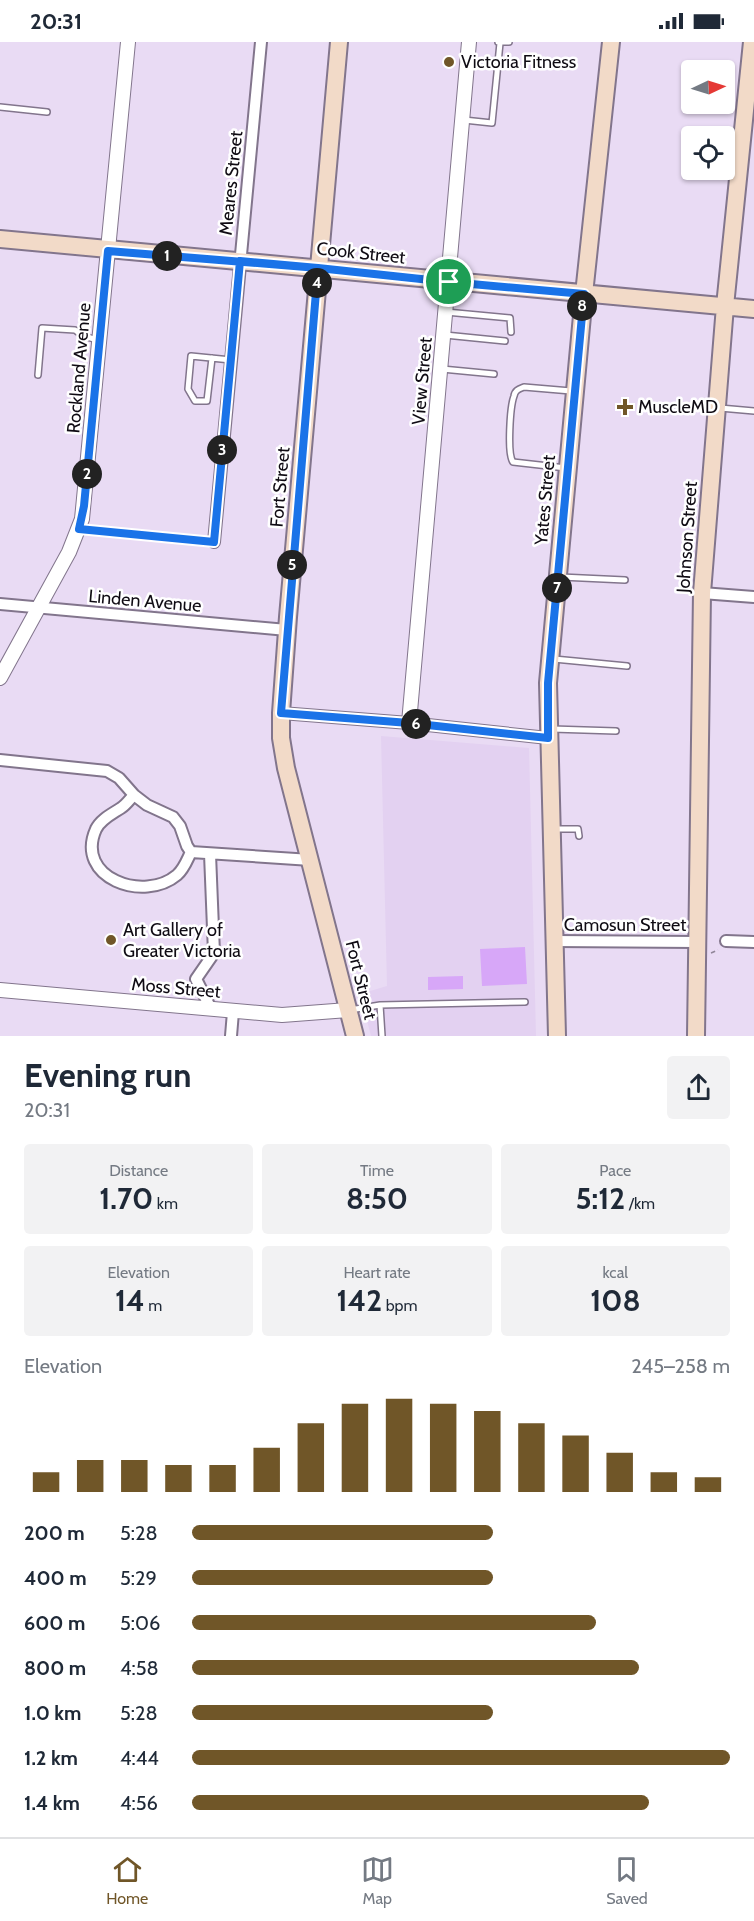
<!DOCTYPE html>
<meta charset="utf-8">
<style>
:root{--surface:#fff;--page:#f2f2f3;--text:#1f2937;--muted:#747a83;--line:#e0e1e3;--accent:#705628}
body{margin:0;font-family:Cabin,sans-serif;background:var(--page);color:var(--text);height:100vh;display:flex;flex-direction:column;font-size:22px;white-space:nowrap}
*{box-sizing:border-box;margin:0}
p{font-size:20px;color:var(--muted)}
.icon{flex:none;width:33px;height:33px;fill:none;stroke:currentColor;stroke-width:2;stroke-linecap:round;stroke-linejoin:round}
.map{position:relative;height:994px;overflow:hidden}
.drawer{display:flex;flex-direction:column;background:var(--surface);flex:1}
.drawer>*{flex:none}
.needle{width:39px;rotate:86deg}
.fabs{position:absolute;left:681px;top:18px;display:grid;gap:12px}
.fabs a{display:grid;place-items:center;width:54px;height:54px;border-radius:6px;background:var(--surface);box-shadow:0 2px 4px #0004;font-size:30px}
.pin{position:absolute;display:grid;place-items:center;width:51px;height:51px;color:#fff;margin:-26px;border:3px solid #fff;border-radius:50%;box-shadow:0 2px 6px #0007}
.km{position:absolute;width:30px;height:30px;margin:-15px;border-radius:50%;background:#222;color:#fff;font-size:16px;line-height:30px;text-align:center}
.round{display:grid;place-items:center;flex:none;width:63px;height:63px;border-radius:6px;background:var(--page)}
.headline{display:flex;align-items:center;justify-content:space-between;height:102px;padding:0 24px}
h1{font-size:33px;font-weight:800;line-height:45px}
.metrics{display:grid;grid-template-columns:repeat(3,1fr);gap:9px;height:102px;padding:6px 24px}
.metrics div{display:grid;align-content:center;border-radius:6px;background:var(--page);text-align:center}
.metrics b{font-size:30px;font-weight:800}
.metrics small{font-size:16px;font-weight:400}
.metrics p{font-size:16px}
.chart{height:168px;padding:12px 24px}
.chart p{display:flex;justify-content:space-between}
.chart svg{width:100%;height:108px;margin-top:6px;stroke:var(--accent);stroke-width:6}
ul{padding:0 24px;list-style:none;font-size:20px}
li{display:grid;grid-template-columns:96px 72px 1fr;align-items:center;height:45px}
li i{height:15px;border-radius:8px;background:var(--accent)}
.status{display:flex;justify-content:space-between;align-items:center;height:42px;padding:0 30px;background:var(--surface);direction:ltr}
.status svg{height:16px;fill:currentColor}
.tab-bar{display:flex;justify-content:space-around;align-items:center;height:84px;border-top:2px solid var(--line);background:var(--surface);font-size:16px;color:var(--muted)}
.tab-bar a{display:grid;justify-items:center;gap:3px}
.tab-bar .selected{color:var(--accent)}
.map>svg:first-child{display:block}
</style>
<div class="status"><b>20:31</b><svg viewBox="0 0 49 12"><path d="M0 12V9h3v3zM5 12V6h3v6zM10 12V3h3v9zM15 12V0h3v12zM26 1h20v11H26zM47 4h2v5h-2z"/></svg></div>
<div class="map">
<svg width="754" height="994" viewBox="0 0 754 994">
<rect width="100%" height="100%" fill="#e9dbf4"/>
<path fill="#e3d1f1" d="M 381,694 L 529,706 L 536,994 L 371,994 L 360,952 L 387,944 Z"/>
<path fill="#d7a7f8" d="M 525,905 L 527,942 L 482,944 L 480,907 Z
M 463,934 L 463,947 L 428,948 L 428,935 Z"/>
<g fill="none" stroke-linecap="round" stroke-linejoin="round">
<g stroke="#82758c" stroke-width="8">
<path id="service" d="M 498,0 L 509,0
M 0,65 L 47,70
M 464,78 L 492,81 L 500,1
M 446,270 L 510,276 L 511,290
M 445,293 L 505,299
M 212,316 L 207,359 L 195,359 L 188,347 L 191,314 L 231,318
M 442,327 L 494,332
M 38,333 L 42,286 L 75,288 L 83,294 L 98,298
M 720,366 L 754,369
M 566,426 L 513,420 C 507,412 510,365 514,354 C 515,348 519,347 524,345 L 571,349
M 79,487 L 214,500
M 561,535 L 625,538
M 554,617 L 627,624
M 552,687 L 616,689
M 554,787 L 578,787 L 579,794
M 380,963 L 382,994
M 350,968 L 380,963 L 525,960"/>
</g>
<g stroke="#82758c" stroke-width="14">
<path id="minor" d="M 214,500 L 261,0
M 702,551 L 754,555
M 0,562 L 287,588
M 281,671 L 409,681 L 548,696
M 0,718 L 107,729 L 119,736 L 134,753
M 134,753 L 147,763 L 173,775 L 180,784 L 187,804 L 191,810 C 187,818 184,827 177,833 C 144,861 74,836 96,787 C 101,777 112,772 121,766 C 126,763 130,757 134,753 Z
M 191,810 L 311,818
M 210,812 L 214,911 L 196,937 L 211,967
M 554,899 L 697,900
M 726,899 L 754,900
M 231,994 L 233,970"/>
</g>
<g stroke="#82758c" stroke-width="16">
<path id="tertiary" d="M 0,636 L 69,510 L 82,477 L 128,0
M 409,681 L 469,0
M 0,948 L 282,973 L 348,968"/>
</g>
<g stroke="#82758c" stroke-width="20">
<path id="secondary" d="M 339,0 L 288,575 L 281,671 L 281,696 L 286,726 L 355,994
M 0,197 L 754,267
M 557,994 L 548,641 L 584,252 L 611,0
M 696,994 L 702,551 L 725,264 L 752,0"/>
</g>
<path stroke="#908698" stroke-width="1.5" stroke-dasharray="4.5 3" stroke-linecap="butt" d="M 711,911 L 718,908"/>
<use href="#service" stroke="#fff" stroke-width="5"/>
<use href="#minor" stroke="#fff" stroke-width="10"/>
<use href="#tertiary" stroke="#fff" stroke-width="14"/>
<use href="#secondary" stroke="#f2dac8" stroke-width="16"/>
</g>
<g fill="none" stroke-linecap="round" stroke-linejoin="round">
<g stroke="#fff" stroke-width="12">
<path id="route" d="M 449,240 L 318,226 C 248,220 178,215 108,209 L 84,464 L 79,487 L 214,500 L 240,219 L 318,226 L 281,671 L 409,681 L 548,696 L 548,641 L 584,252 L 449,240"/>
</g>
<use href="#route" stroke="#1a73e8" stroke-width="8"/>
</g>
<g fill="#705628" stroke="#fff" stroke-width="2">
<circle cx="449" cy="20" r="6"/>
<path d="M622 356h6v6h6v6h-6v6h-6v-6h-6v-6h6z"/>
<circle cx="111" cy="898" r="6"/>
</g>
<g text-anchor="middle" stroke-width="5" stroke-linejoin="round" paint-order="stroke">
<g font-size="18" fill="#0f0b13" stroke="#fff" text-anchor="start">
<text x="461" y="26">Victoria Fitness</text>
<text x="638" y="371">MuscleMD</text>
<text x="123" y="894">Art Gallery of<tspan x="123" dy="21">Greater Victoria</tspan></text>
</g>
<g font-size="18" fill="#0f0b13" stroke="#fff">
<text transform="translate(231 141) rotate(-84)" y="6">Meares Street</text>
<text transform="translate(361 211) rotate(6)" y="6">Cook Street</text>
<text transform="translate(79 326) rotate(-85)" y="6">Rockland Avenue</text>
<text transform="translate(422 339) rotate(-85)" y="6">View Street</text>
<text transform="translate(280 445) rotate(-85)" y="6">Fort Street</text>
<text transform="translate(545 458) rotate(-85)" y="6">Yates Street</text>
<text transform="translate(687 495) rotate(-86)" y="6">Johnson Street</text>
<text transform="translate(145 559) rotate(5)" y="6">Linden Avenue</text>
<text x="625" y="889">Camosun Street</text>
<text transform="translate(361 938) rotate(76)" y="6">Fort Street</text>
<text transform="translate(176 946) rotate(5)" y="6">Moss Street</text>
</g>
</g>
</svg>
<div class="fabs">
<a><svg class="needle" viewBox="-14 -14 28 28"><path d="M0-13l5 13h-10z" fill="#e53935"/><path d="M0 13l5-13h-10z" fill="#747a83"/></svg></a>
<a><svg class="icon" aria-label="locate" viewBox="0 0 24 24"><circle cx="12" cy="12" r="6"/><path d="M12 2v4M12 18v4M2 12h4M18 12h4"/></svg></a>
</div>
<div class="pin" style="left:449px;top:240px;background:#1e9e55"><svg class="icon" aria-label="arrive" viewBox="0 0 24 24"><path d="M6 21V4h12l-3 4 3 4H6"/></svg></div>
<b class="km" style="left:167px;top:214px">1</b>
<b class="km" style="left:87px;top:432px">2</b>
<b class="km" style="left:222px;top:408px">3</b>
<b class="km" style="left:317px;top:241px">4</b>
<b class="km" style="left:292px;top:523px">5</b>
<b class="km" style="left:416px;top:682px">6</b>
<b class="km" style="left:557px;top:546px">7</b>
<b class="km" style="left:582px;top:264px">8</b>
</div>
<section class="drawer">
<div class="headline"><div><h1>Evening run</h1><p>20:31</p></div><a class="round"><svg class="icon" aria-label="share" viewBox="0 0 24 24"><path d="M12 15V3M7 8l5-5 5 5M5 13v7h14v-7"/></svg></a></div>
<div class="metrics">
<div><p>Distance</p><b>1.70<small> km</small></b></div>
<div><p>Time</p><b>8:50</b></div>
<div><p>Pace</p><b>5:12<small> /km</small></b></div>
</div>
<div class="metrics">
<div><p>Elevation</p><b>14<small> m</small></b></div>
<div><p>Heart rate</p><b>142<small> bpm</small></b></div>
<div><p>kcal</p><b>108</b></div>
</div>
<div class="chart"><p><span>Elevation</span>245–258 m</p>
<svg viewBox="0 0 160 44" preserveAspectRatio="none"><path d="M5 44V36M15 44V31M25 44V31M35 44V33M45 44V33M55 44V26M65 44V16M75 44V8M85 44V6M95 44V8M105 44V11M115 44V16M125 44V21M135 44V28M145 44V36M155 44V38"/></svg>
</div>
<ul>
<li><b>200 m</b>5:28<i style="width:56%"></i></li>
<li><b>400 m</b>5:29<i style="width:56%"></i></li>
<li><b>600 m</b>5:06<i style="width:75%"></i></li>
<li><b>800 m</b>4:58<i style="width:83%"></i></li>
<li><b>1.0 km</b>5:28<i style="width:56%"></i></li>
<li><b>1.2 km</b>4:44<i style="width:100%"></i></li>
<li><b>1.4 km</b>4:56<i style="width:85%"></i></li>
</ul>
</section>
<nav class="tab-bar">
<a class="selected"><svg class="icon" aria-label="home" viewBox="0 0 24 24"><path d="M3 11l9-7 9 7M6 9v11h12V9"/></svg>Home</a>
<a><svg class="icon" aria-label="map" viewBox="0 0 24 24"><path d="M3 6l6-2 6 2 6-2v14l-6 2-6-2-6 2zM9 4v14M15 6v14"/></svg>Map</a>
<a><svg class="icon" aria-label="saved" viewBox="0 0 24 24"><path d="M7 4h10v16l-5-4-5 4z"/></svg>Saved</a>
</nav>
